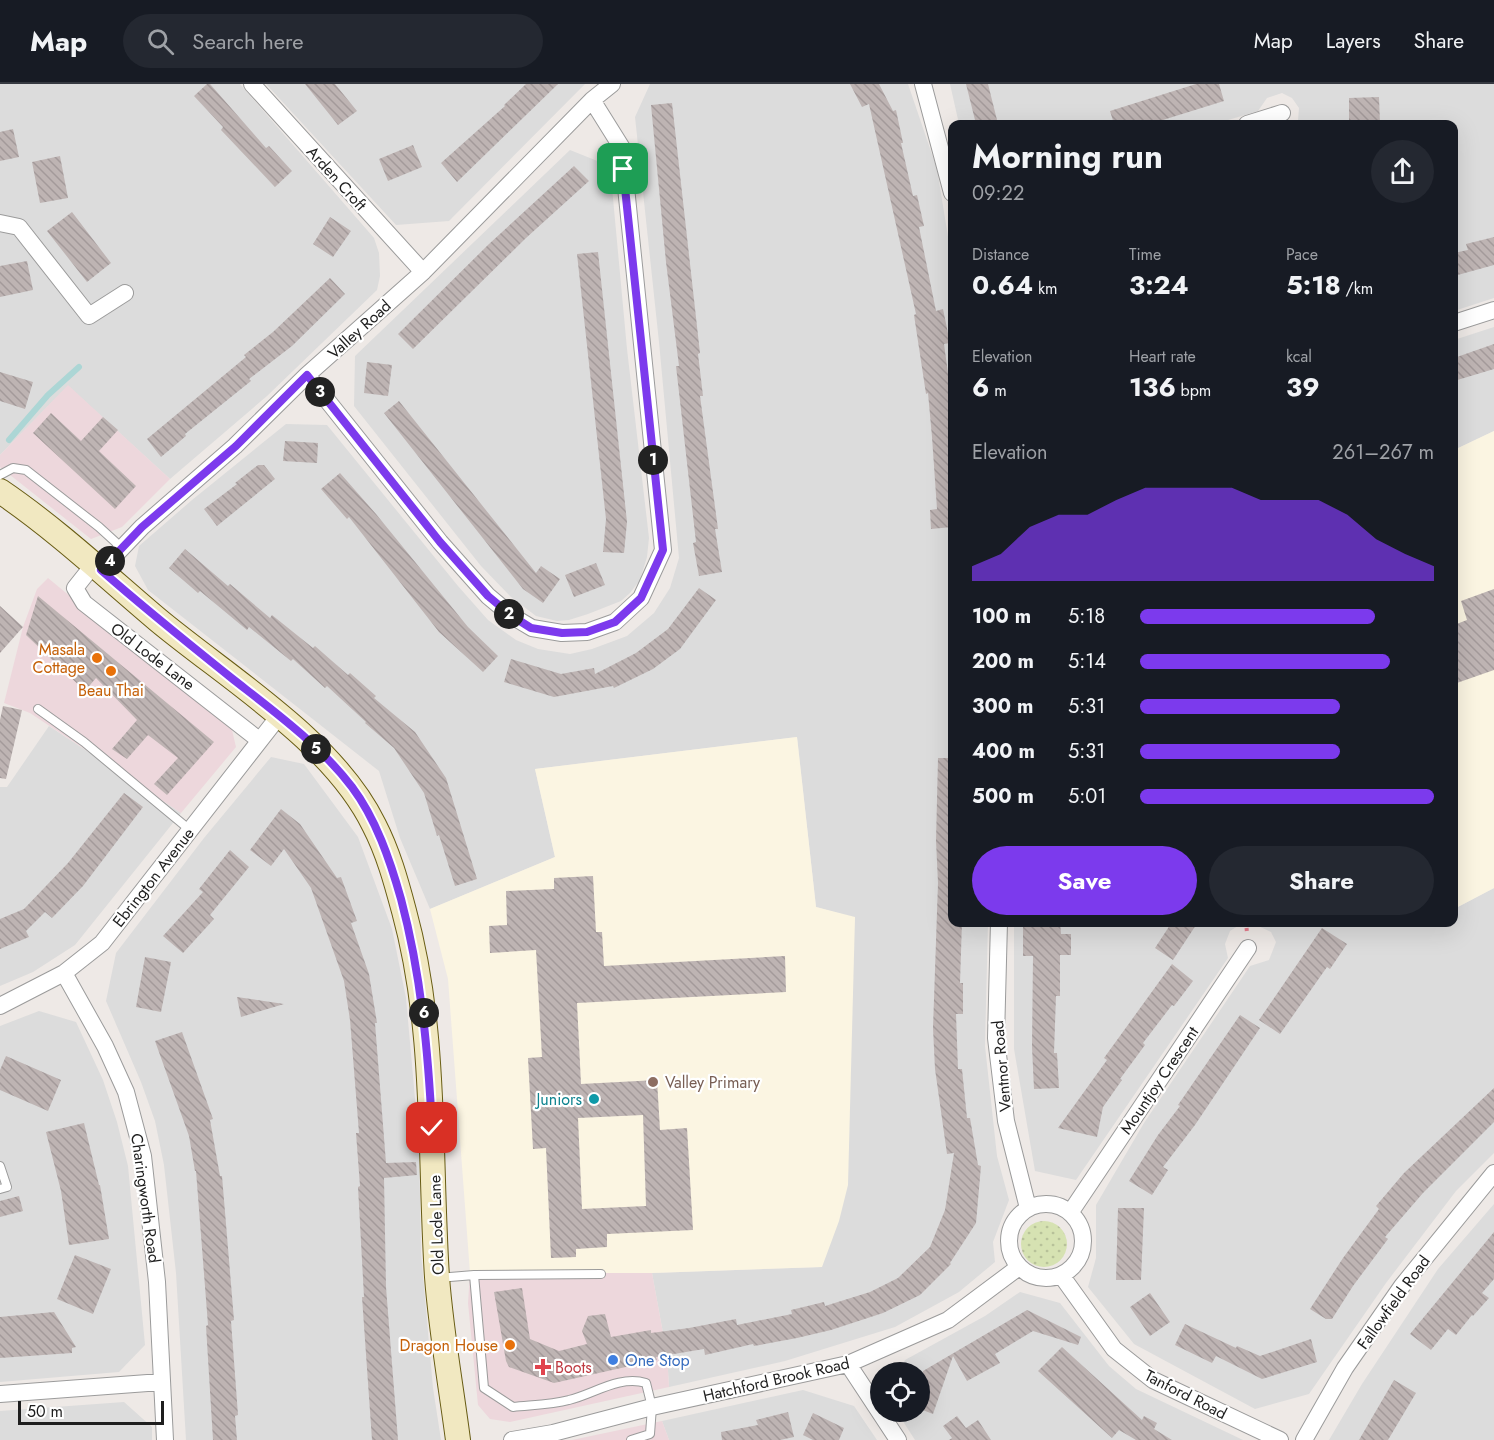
<!DOCTYPE html>
<meta charset="utf-8">
<style>
:root{--surface:#171b24;--page:#242831;--text:#f1f3f6;--muted:#9ea1a6;--line:#363941;--accent:#7c3aed}
body{margin:0;font-family:Jost,sans-serif;background:var(--page);color:var(--text);height:100vh;display:flex;flex-direction:column;font-size:22px;white-space:nowrap}
*{box-sizing:border-box;margin:0}
p{font-size:20px;color:var(--muted)}
.icon{flex:none;width:33px;height:33px;fill:none;stroke:currentColor;stroke-width:2;stroke-linecap:round;stroke-linejoin:round}
.map{position:relative;flex:1;overflow:hidden}
.sheet{position:absolute;left:948px;top:36px;width:510px;height:807px;display:flex;flex-direction:column;background:var(--surface);border-radius:12px;box-shadow:0 6px 24px #0002}
.sheet>*{flex:none}
.fabs{position:absolute;left:870px;top:1278px;display:grid;gap:12px}
.fabs a{display:grid;place-items:center;width:60px;height:60px;border-radius:50%;background:var(--surface);box-shadow:0 6px 24px #0002;font-size:30px}
.scale{position:absolute;left:18px;bottom:15px;width:146px;box-sizing:border-box;padding-left:6px;border:3px solid #1e1e1e;border-top:0;font-size:16px;line-height:21px;white-space:nowrap;color:#1e1e1e;-webkit-text-stroke:4px #fff;paint-order:stroke}
.pin{position:absolute;display:grid;place-items:center;width:51px;height:51px;color:#fff;margin:-26px;border-radius:12px;box-shadow:0 3px 9px #0006}
.km{position:absolute;width:30px;height:30px;margin:-15px;border-radius:50%;background:#222;color:#fff;font-size:16px;line-height:30px;text-align:center}
.round{display:grid;place-items:center;flex:none;width:63px;height:63px;border-radius:32px;background:var(--page)}
.head{display:flex;align-items:center;justify-content:space-between;height:102px;padding:0 24px}
h1{font-size:33px;font-weight:700;line-height:45px}
.stats{display:grid;grid-template-columns:repeat(3,1fr);gap:9px;height:102px;padding:6px 24px}
.stats div{display:grid;align-content:center}
.stats b{font-size:26px;font-weight:700}
.stats small{font-size:16px;font-weight:400}
.stats p{font-size:16px}
.chart{height:168px;padding:12px 24px}
.chart p{display:flex;justify-content:space-between}
.chart svg{width:100%;height:108px;margin-top:6px;fill:var(--accent);opacity:.7}
.button{display:flex;gap:12px;margin-top:auto;padding:12px 24px}
.button a{flex:1;height:69px;border-radius:36px;background:var(--accent);color:#fff;font-size:24px;font-weight:700;line-height:69px;text-align:center}
.button a+a{background:var(--page);color:var(--text)}
ul{padding:0 24px;list-style:none;font-size:20px}
li{display:grid;grid-template-columns:96px 72px 1fr;align-items:center;height:45px}
li i{height:15px;border-radius:8px;background:var(--accent)}
header{display:flex;align-items:center;gap:36px;box-sizing:border-box;height:84px;padding:0 30px;background:var(--surface);border-bottom:2px solid var(--line)}
header strong{font-size:28px}
nav{display:flex;gap:33px;margin-inline-start:auto;font-size:21px}
.search{width:420px;height:54px;background:var(--page);display:flex;align-items:center;gap:15px;box-sizing:border-box;padding:0 21px;border-radius:33px;color:var(--muted);font-size:22px}
.map>svg:first-child{display:block}
</style>
<header>
<strong>Map</strong>
<div class="search"><svg class="icon" aria-label="search" viewBox="0 0 24 24"><circle cx="10" cy="10" r="6"/><path d="M15 15l6 6"/></svg>Search here</div>
<nav><a>Map</a><a>Layers</a><a>Share</a></nav>
</header>
<div class="map">
<svg width="1494" height="1356" viewBox="0 0 1494 1356">
<defs>
<pattern id="grass-dots" width="8" height="8" patternUnits="userSpaceOnUse" patternTransform="scale(1.5)"><rect width="8" height="8" fill="#d6e2b2"/><path d="M2 2h.1M6 6h.1" fill="none" stroke="#b7c199" stroke-width="1.8" stroke-linecap="round"/></pattern>
<pattern id="building-back-hatch" width="6" height="6" patternUnits="userSpaceOnUse" patternTransform="scale(1.5)"><rect width="6" height="6" fill="#beb4b3"/><path d="M-1 5l2 2M0 0l6 6M5-1l2 2" fill="none" stroke="#a39a9a"/></pattern>
</defs>
<rect width="100%" height="100%" fill="#eee9e6"/>
<path fill="#dcdcdc" d="M 0,0 L 240,0 L 374,154 L 379,169 L 380,192 L 377,206 L 267,312 L 170,395 L 68,302 L 0,371 Z
M 266,0 L 585,0 L 449,137 L 396,141 Z
M 650,0 L 908,0 L 937,85 L 952,177 L 952,838 L 988,839 L 985,962 L 997,1072 L 1009,1116 L 993,1158 L 995,1178 L 959,1208 L 895,1243 L 785,1277 L 669,1303 L 667,1271 L 652,1189 L 822,1183 L 855,834 L 816,823 L 797,653 L 535,685 L 555,773 L 430,825 L 400,754 L 379,687 L 148,506 L 135,482 L 139,462 L 192,416 L 286,340 L 327,341 L 458,502 L 488,536 L 516,556 L 538,565 L 570,570 L 592,565 L 627,552 L 654,529 L 670,504 L 679,474 L 659,258 L 635,33 Z
M 950,0 L 1494,0 L 1494,214 L 1454,227 L 1454,40 L 1294,40 L 1298,36 L 1299,24 L 1292,14 L 1282,9 L 1267,14 L 1258,27 L 1215,40 L 959,40 Z
M 570,66 L 610,82 L 627,265 L 649,454 L 647,473 L 640,496 L 630,509 L 621,517 L 588,530 L 569,536 L 557,537 L 536,532 L 511,513 L 481,482 L 354,322 L 355,272 Z
M 1494,243 L 1494,347 L 1454,366 L 1454,256 Z
M 49,642 L 181,729 L 75,861 L 33,888 L 0,902 L 0,703 L 7,703 Z
M 271,673 L 304,680 L 358,753 L 392,845 L 406,914 L 419,1059 L 421,1169 L 433,1304 L 441,1356 L 186,1356 L 176,1189 L 164,1081 L 155,1037 L 141,998 L 106,917 L 116,869 L 204,754 Z
M 1494,804 L 1494,1069 L 1456,1107 L 1386,1199 L 1309,1310 L 1255,1325 L 1134,1260 L 1088,1203 L 1096,1174 L 1096,1121 L 1144,1039 L 1250,882 L 1269,876 L 1276,858 L 1271,848 L 1252,839 L 1241,840 L 1230,847 L 1225,860 L 1228,874 L 1076,1096 L 1035,1087 L 1014,965 L 1014,839 L 1454,838 L 1454,825 Z
M 39,927 L 76,938 L 103,996 L 117,1038 L 128,1082 L 145,1261 L 119,1288 L 0,1298 L 0,942 Z
M 1494,1120 L 1494,1356 L 1329,1356 L 1362,1300 L 1438,1185 Z
M 1020,1208 L 1060,1219 L 1109,1282 L 1136,1305 L 1243,1356 L 915,1356 L 897,1328 L 920,1328 L 920,1288 L 899,1288 L 905,1276 L 985,1232 Z
M 803,1306 L 854,1322 L 877,1356 L 669,1356 L 662,1337 Z
M 124,1318 L 152,1343 L 152,1356 L 0,1356 L 0,1327 Z"/>
<path fill="#edd7dc" d="M 68,301 L 170,395 L 122,443 L 91,455 L 0,383 L 0,371 Z
M 48,494 L 232,646 L 236,663 L 181,729 L 30,629 L 4,619 L 23,543 L 37,505 Z
M 470,1189 L 652,1189 L 667,1271 L 669,1303 L 510,1338 L 490,1335 L 478,1321 L 468,1219 Z
M 662,1337 L 669,1356 L 572,1356 Z"/>
<path fill="#fbf5e2" d="M 1494,347 L 1494,804 L 1454,825 L 1454,366 Z
M 797,653 L 816,823 L 855,833 L 848,1101 L 839,1137 L 822,1183 L 652,1189 L 470,1189 L 448,895 L 430,825 L 555,773 L 535,685 Z"/>
<path fill="url(#grass-dots)" d="M1021 1160a23 23 0 1 1 46 0a23 23 0 1 1-46 0Z"/>
<g fill="none" stroke-linecap="round" stroke-linejoin="round">
<path stroke="#acd6d5" stroke-width="6" d="M 9,356 L 48,311 L 79,283"/>
</g>
<path fill="url(#building-back-hatch)" fill-rule="evenodd" d="M 207,0 L 210,0 L 266,64 L 269,62 L 292,87 L 275,103 L 221,46 L 223,43 L 194,12 Z
M 305,0 L 335,0 L 357,27 L 338,41 Z
M 526,0 L 558,0 L 457,98 L 441,79 L 505,22 L 504,21 Z
M 850,0 L 879,0 L 893,27 L 896,26 L 903,59 L 901,59 L 913,112 L 917,111 L 924,142 L 919,143 L 936,227 L 943,225 L 950,259 L 944,260 L 952,319 L 952,443 L 931,445 L 930,426 L 937,425 L 932,353 L 928,309 L 926,310 L 914,231 L 916,230 L 869,20 L 862,23 Z
M 966,0 L 988,0 L 997,36 L 976,40 Z
M 1196,0 L 1219,0 L 1224,17 L 1150,40 L 1114,40 L 1110,27 Z
M 1379,13 L 1380,40 L 1349,40 L 1349,14 Z
M 672,19 L 700,269 L 698,270 L 703,312 L 700,312 L 718,445 L 715,445 L 722,488 L 699,492 L 693,459 L 696,458 L 676,282 L 679,282 L 666,178 L 651,21 Z
M 13,45 L 19,73 L 0,77 L 0,48 Z
M 413,61 L 422,83 L 388,97 L 379,75 Z
M 60,72 L 68,114 L 40,119 L 32,78 Z
M 574,82 L 589,97 L 526,154 L 413,265 L 398,250 L 489,160 Z
M 72,128 L 111,179 L 87,198 L 47,147 Z
M 330,133 L 351,147 L 333,173 L 313,160 Z
M 1494,153 L 1494,181 L 1454,192 L 1454,169 L 1468,166 L 1466,160 Z
M 598,168 L 627,438 L 624,469 L 603,468 L 606,435 L 577,170 Z
M 27,177 L 33,206 L 0,213 L 0,182 Z
M 330,194 L 345,210 L 292,262 L 249,295 L 251,297 L 185,350 L 186,352 L 161,373 L 147,355 L 246,273 L 244,271 L 273,248 Z
M 1494,260 L 1494,285 L 1454,297 L 1454,274 Z
M 367,278 L 392,281 L 388,312 L 364,309 Z
M 0,288 L 33,298 L 25,325 L 0,317 Z
M 399,317 L 536,489 L 541,482 L 560,495 L 543,519 L 523,505 L 384,329 Z
M 51,329 L 81,357 L 103,333 L 118,346 L 99,367 L 136,402 L 115,425 L 33,349 Z
M 285,357 L 318,359 L 317,379 L 283,377 Z
M 258,381 L 264,381 L 275,395 L 217,442 L 204,425 L 237,400 L 235,399 Z
M 340,389 L 376,430 L 468,543 L 498,572 L 483,588 L 439,548 L 349,433 L 347,435 L 321,405 Z
M 185,465 L 228,502 L 230,500 L 270,534 L 272,531 L 313,564 L 315,562 L 348,591 L 350,589 L 376,612 L 374,614 L 415,648 L 446,694 L 477,795 L 455,802 L 439,751 L 437,752 L 424,709 L 394,664 L 365,639 L 366,638 L 327,602 L 325,604 L 293,575 L 291,577 L 249,543 L 247,546 L 200,507 L 198,509 L 169,484 Z
M 596,479 L 605,501 L 574,513 L 565,491 Z
M 699,504 L 716,516 L 680,565 L 653,585 L 614,604 L 613,602 L 554,613 L 504,598 L 511,575 L 561,590 L 594,584 L 595,590 L 636,569 L 668,545 Z
M 1494,505 L 1494,586 L 1454,600 L 1454,541 L 1467,536 L 1461,517 Z
M 38,512 L 214,658 L 167,711 L 154,700 L 178,674 L 148,651 L 127,675 L 112,665 L 137,636 L 96,594 L 85,607 L 26,551 Z
M 0,522 L 23,543 L 0,569 Z
M 3,622 L 22,626 L 6,695 L 0,694 L 0,636 Z
M 938,674 L 952,674 L 952,838 L 962,838 L 960,899 L 963,899 L 963,930 L 956,930 L 958,985 L 962,985 L 967,1034 L 970,1034 L 978,1081 L 981,1082 L 976,1139 L 950,1179 L 951,1180 L 920,1211 L 883,1229 L 831,1246 L 797,1254 L 754,1262 L 753,1260 L 705,1271 L 704,1265 L 656,1273 L 657,1276 L 554,1299 L 509,1283 L 506,1277 L 494,1208 L 522,1204 L 530,1255 L 559,1267 L 587,1260 L 582,1247 L 588,1232 L 605,1230 L 611,1253 L 651,1246 L 651,1249 L 689,1244 L 736,1235 L 737,1241 L 792,1230 L 791,1226 L 824,1218 L 825,1222 L 870,1208 L 898,1194 L 930,1163 L 945,1126 L 954,1069 L 947,1070 L 935,985 L 933,944 L 938,799 L 936,757 Z
M 124,709 L 143,723 L 83,802 L 52,834 L 45,828 L 26,847 L 29,853 L 0,865 L 0,835 L 24,825 L 68,779 Z
M 281,725 L 300,740 L 337,794 L 341,793 L 357,837 L 351,839 L 369,890 L 377,939 L 375,939 L 386,1079 L 416,1078 L 417,1091 L 384,1094 L 386,1203 L 398,1356 L 372,1356 L 362,1213 L 364,1213 L 358,1103 L 360,1102 L 356,1049 L 359,1049 L 350,936 L 344,897 L 311,804 L 284,765 L 271,782 L 250,766 Z
M 230,766 L 249,783 L 210,831 L 214,835 L 183,869 L 163,852 L 203,808 L 199,805 Z
M 593,792 L 596,848 L 602,848 L 604,882 L 785,872 L 786,908 L 577,919 L 581,1000 L 657,996 L 660,1046 L 687,1044 L 693,1146 L 607,1150 L 607,1163 L 576,1165 L 576,1173 L 551,1174 L 546,1064 L 533,1065 L 528,974 L 542,973 L 536,866 L 490,869 L 489,842 L 507,841 L 506,807 L 554,805 L 554,794 ZM 643,1031 L 646,1122 L 582,1125 L 578,1034 Z
M 1034,838 L 1060,838 L 1061,850 L 1071,850 L 1071,871 L 1060,871 L 1060,912 L 1056,912 L 1054,969 L 1057,969 L 1059,1004 L 1034,1005 L 1032,963 L 1033,872 L 1023,872 L 1023,841 L 1034,841 Z
M 1172,838 L 1198,838 L 1173,876 L 1155,864 Z
M 1322,844 L 1347,860 L 1330,885 L 1327,883 L 1280,950 L 1259,936 Z
M 145,873 L 171,878 L 161,928 L 136,923 Z
M 1172,880 L 1193,897 L 1174,922 L 1172,921 L 1143,959 L 1145,961 L 1120,995 L 1122,996 L 1103,1023 L 1097,1053 L 1058,1044 L 1107,976 L 1104,974 Z
M 237,913 L 284,920 L 241,933 Z
M 1240,931 L 1260,944 L 1195,1041 L 1163,1083 L 1168,1086 L 1152,1111 L 1129,1097 L 1158,1051 L 1180,1022 L 1178,1021 Z
M 182,948 L 213,1035 L 210,1036 L 220,1092 L 222,1092 L 234,1236 L 231,1237 L 238,1331 L 235,1332 L 237,1356 L 213,1356 L 206,1242 L 208,1241 L 196,1087 L 195,1087 L 189,1052 L 155,957 Z
M 6,972 L 61,996 L 48,1027 L 0,1006 L 0,986 Z
M 1494,1004 L 1494,1038 L 1423,1109 L 1385,1153 L 1388,1155 L 1353,1202 L 1332,1235 L 1326,1235 L 1310,1225 L 1343,1174 L 1379,1125 L 1376,1122 L 1404,1089 Z
M 84,1039 L 99,1101 L 100,1101 L 109,1155 L 69,1161 L 61,1107 L 46,1048 Z
M 19,1112 L 23,1127 L 0,1133 L 0,1117 Z
M 1118,1124 L 1144,1124 L 1141,1196 L 1116,1196 Z
M 1494,1148 L 1494,1195 L 1482,1209 L 1489,1214 L 1473,1232 L 1472,1231 L 1456,1251 L 1448,1245 L 1431,1266 L 1410,1250 Z
M 75,1171 L 111,1185 L 93,1230 L 57,1215 Z
M 1150,1209 L 1170,1238 L 1150,1252 L 1130,1223 Z
M 1027,1226 L 1081,1253 L 1078,1261 L 1033,1247 L 995,1270 L 1000,1279 L 967,1297 L 953,1272 L 933,1330 L 920,1325 L 920,1296 L 923,1287 Z
M 54,1228 L 76,1263 L 72,1264 L 72,1269 L 0,1274 L 0,1233 Z
M 1185,1240 L 1236,1264 L 1237,1262 L 1260,1272 L 1311,1255 L 1317,1278 L 1262,1295 L 1216,1272 L 1212,1279 L 1175,1261 Z
M 1062,1263 L 1142,1336 L 1144,1332 L 1157,1339 L 1154,1345 L 1172,1356 L 1136,1356 L 1119,1346 L 1112,1354 L 1038,1287 Z
M 1394,1296 L 1416,1309 L 1388,1356 L 1359,1356 Z
M 788,1328 L 794,1353 L 780,1356 L 722,1356 L 721,1348 L 758,1341 L 756,1336 Z
M 813,1329 L 844,1344 L 839,1356 L 813,1356 L 803,1351 Z
M 957,1332 L 966,1344 L 978,1336 L 991,1356 L 949,1356 L 952,1354 L 943,1342 Z"/>
<g fill="none" stroke-linecap="round" stroke-linejoin="round">
<g stroke="#9b9b9b" stroke-width="10">
<path id="lane" d="M 0,391 L 13,384 L 26,386 L 99,443 L 122,464
M 38,625 L 84,658 L 190,746
M 0,1082 L 7,1103 L 0,1105
M 474,1191 L 601,1190
M 438,1194 L 474,1191 L 484,1304 L 513,1323 C 531,1321 551,1321 569,1316 C 594,1310 619,1291 646,1299 L 652,1323 L 650,1350 L 631,1356"/>
</g>
<g stroke="#9b9b9b" stroke-width="18">
<path id="street" d="M 252,0 L 423,188
M 923,0 L 952,109
M 1247,40 L 1282,29
M 0,139 L 19,143 L 89,232 L 125,209
M 1454,239 L 1494,226
M 307,291 L 440,458 L 488,512 L 512,532 L 532,544 L 562,549 L 587,548 L 615,538 L 641,514 L 663,466 L 622,64 L 592,16
M 94,480 L 75,504 L 84,519 L 259,656
M 101,486 L 142,443 L 235,362 L 307,291 L 423,188 L 592,16 L 612,0
M 999,838 L 996,954 L 1006,1037 L 1028,1124
M 64,889 L 105,962 L 126,1008 L 143,1072 L 157,1198 L 165,1356
M 0,922 L 64,889 L 102,859 L 279,632
M1009 1157a37 37 0 1 1 74 0a37 37 0 1 1-74 0Z
M 1070,1129 L 1248,864
M 1061,1191 L 1114,1265 L 1153,1296 L 1280,1356
M 848,1280 L 898,1356
M 0,1310 L 161,1298
M 512,1356 L 553,1349 L 652,1323 L 848,1280 L 948,1236 L 1019,1183
M 1304,1356 L 1345,1284 L 1402,1202 L 1494,1089"/>
</g>
<g stroke="#685c13" stroke-width="26">
<path id="secondary" d="M 0,407 C 56,445 106,492 158,536 C 229,595 333,657 374,741 C 388,768 396,797 404,827 C 437,947 429,1070 437,1193 C 441,1247 451,1302 458,1356"/>
</g>
<path stroke="#e87d8d" stroke-width="4" stroke-dasharray="3 3" stroke-linecap="butt" d="M 1246,838 L 1247,849"/>
<use href="#lane" stroke="#fff" stroke-width="8"/>
<use href="#street" stroke="#fff" stroke-width="16"/>
<use href="#secondary" stroke="#f1e8c1" stroke-width="24"/>
</g>
<g fill="none" stroke-linecap="round" stroke-linejoin="round">
<g stroke="#fff" stroke-width="12">
<path id="route" d="M 432,1044 C 428,966 421,890 401,815 C 390,776 376,735 352,703 C 320,661 275,628 234,596 C 189,560 144,524 101,486 L 142,443 L 236,362 L 307,291 L 440,458 L 488,512 L 512,532 L 531,544 L 562,549 L 587,548 L 615,538 L 641,514 L 663,466 L 623,85"/>
</g>
<use href="#route" stroke="#7c3aed" stroke-width="8"/>
</g>
<g fill="#e8710a" stroke="#fff" stroke-width="2">
<circle cx="97" cy="574" r="6"/>
<circle cx="111" cy="587" r="6"/>
<circle cx="510" cy="1261" r="6"/>
</g>
<circle fill="#8d6e63" stroke="#fff" stroke-width="2" cx="653" cy="998" r="6"/>
<circle fill="#0f9aa8" stroke="#fff" stroke-width="2" cx="594" cy="1015" r="6"/>
<circle fill="#3f7fe0" stroke="#fff" stroke-width="2" cx="613" cy="1276" r="6"/>
<path fill="#e0444e" stroke="#fff" stroke-width="2" d="M540 1274h6v6h6v6h-6v6h-6v-6h-6v-6h6z"/>
<g text-anchor="middle" stroke-width="4.5" stroke-linejoin="round" paint-order="stroke">
<g font-size="16" fill="#1e1e1e" stroke="#fff">
<text transform="translate(337 94) rotate(48)" y="6">Arden Croft</text>
<text transform="translate(359 245) rotate(-42)" y="6">Valley Road</text>
<text transform="translate(153 572) rotate(37)" y="6">Old Lode Lane</text>
<text transform="translate(153 793) rotate(-52)" y="6">Ebrington Avenue</text>
<text transform="translate(1001 982) rotate(-95)" y="6">Ventnor Road</text>
<text transform="translate(1159 996) rotate(-56)" y="6">Mountjoy Crescent</text>
<text transform="translate(146 1114) rotate(82)" y="6">Charingworth Road</text>
<text transform="translate(436 1141) rotate(-92)" y="6">Old Lode Lane</text>
<text transform="translate(1393 1218) rotate(-54)" y="6">Fallowfield Road</text>
<text transform="translate(776 1295) rotate(-13)" y="6">Hatchford Brook Road</text>
<text transform="translate(1186 1310) rotate(27)" y="6">Tanford Road</text>
</g>
<g font-size="16" fill="#c56008" stroke="#fff" text-anchor="end">
<text x="85" y="571">Masala<tspan x="85" dy="18">Cottage</tspan></text>
<text x="111" y="612" text-anchor="middle">Beau Thai</text>
<text x="498" y="1267">Dragon House</text>
</g>
<g font-size="16" fill="#785e54" stroke="#fff" text-anchor="start">
<text x="665" y="1004">Valley Primary</text>
</g>
<g font-size="16" fill="#0d838f" stroke="#fff" text-anchor="end">
<text x="582" y="1021">Juniors</text>
</g>
<g font-size="16" fill="#366cbe" stroke="#fff" text-anchor="start">
<text x="625" y="1282">One Stop</text>
</g>
<g font-size="16" fill="#be3a42" stroke="#fff" text-anchor="start">
<text x="555" y="1289">Boots</text>
</g>
</g>
</svg>
<div class="fabs">
<a><svg class="icon" aria-label="locate" viewBox="0 0 24 24"><circle cx="12" cy="12" r="6"/><path d="M12 2v4M12 18v4M2 12h4M18 12h4"/></svg></a>
</div>
<div class="scale">50 m</div>
<div class="pin" style="left:623px;top:85px;background:#1e9e55"><svg class="icon" aria-label="arrive" viewBox="0 0 24 24"><path d="M6 21V4h12l-3 4 3 4H6"/></svg></div>
<div class="pin" style="left:432px;top:1044px;background:#d93025"><svg class="icon" aria-label="check" viewBox="0 0 24 24"><path d="M5 12l5 5 9-10"/></svg></div>
<b class="km" style="left:653px;top:376px">1</b>
<b class="km" style="left:509px;top:530px">2</b>
<b class="km" style="left:320px;top:308px">3</b>
<b class="km" style="left:110px;top:477px">4</b>
<b class="km" style="left:316px;top:665px">5</b>
<b class="km" style="left:424px;top:929px">6</b>
<section class="sheet">
<div class="head"><div><h1>Morning run</h1><p>09:22</p></div><a class="round"><svg class="icon" aria-label="share" viewBox="0 0 24 24"><path d="M12 15V3M7 8l5-5 5 5M5 13v7h14v-7"/></svg></a></div>
<div class="stats">
<div><p>Distance</p><b>0.64<small> km</small></b></div>
<div><p>Time</p><b>3:24</b></div>
<div><p>Pace</p><b>5:18<small> /km</small></b></div>
</div>
<div class="stats">
<div><p>Elevation</p><b>6<small> m</small></b></div>
<div><p>Heart rate</p><b>136<small> bpm</small></b></div>
<div><p>kcal</p><b>39</b></div>
</div>
<div class="chart"><p><span>Elevation</span>261–267 m</p>
<svg viewBox="0 0 160 44" preserveAspectRatio="none"><path d="M0 44V38L10 33L20 22L30 17L40 17L50 11L60 6L70 6L80 6L90 6L100 11L110 11L120 11L130 17L140 27L150 33L160 38V44z"/></svg>
</div>
<ul>
<li><b>100 m</b>5:18<i style="width:80%"></i></li>
<li><b>200 m</b>5:14<i style="width:85%"></i></li>
<li><b>300 m</b>5:31<i style="width:68%"></i></li>
<li><b>400 m</b>5:31<i style="width:68%"></i></li>
<li><b>500 m</b>5:01<i style="width:100%"></i></li>
</ul>
<div class="button"><a>Save</a><a>Share</a></div>
</section>
</div>
